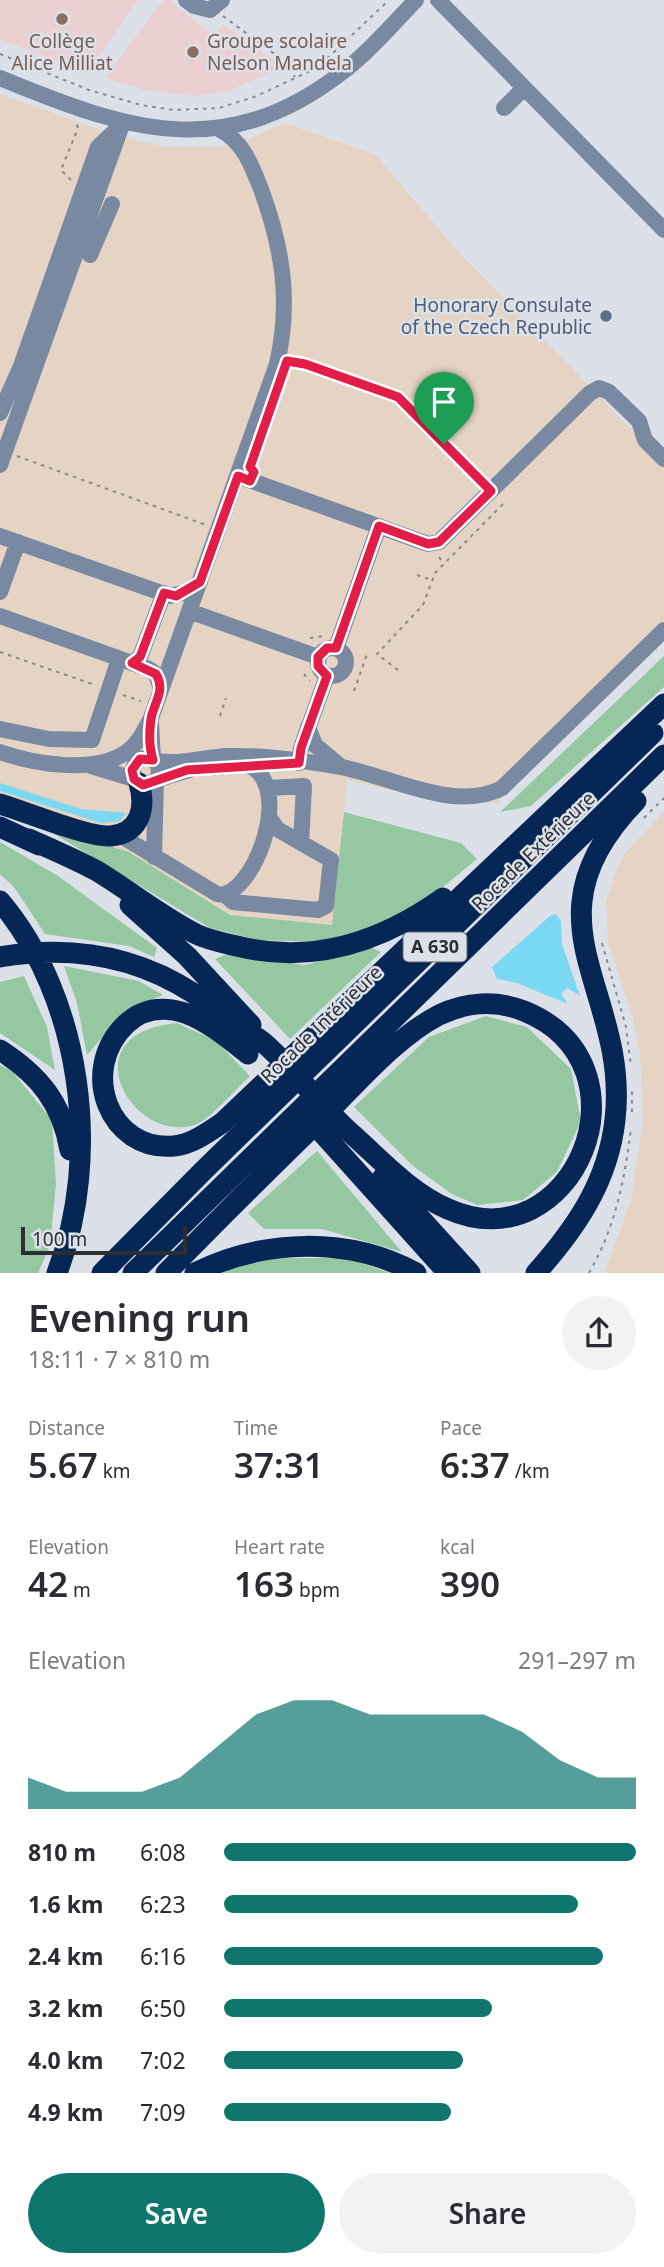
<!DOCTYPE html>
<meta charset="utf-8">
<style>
:root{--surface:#fff;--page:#f2f2f3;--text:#2b2b33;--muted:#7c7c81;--accent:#0f766e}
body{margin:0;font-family:"Noto Sans",sans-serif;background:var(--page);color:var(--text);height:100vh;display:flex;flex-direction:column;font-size:26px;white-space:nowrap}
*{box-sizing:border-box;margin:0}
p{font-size:23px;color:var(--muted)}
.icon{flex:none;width:38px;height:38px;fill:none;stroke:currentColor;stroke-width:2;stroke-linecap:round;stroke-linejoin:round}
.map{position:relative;height:1273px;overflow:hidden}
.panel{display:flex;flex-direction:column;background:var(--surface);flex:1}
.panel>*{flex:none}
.scale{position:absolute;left:21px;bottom:18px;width:166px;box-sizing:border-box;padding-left:7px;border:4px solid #2c2e31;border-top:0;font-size:19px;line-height:24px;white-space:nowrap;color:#2c2e31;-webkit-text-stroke:5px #dce1e9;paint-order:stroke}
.pin{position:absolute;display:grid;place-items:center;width:60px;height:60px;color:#fff;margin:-72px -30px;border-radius:50% 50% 50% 0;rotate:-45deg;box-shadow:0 0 7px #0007}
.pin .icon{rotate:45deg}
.round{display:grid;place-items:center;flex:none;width:74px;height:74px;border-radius:37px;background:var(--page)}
.summary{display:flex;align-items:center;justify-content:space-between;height:119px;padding:0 28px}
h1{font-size:38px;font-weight:600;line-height:52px}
.figures{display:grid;grid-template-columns:repeat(3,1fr);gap:10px;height:119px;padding:7px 28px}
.figures div{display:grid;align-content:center}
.figures b{font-size:35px;font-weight:600}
.figures small{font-size:19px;font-weight:400}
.figures p{font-size:19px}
.chart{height:196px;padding:14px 28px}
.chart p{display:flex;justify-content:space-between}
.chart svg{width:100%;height:126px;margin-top:7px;fill:var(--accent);opacity:.7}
.button{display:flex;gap:14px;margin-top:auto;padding:14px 28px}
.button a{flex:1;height:80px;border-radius:42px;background:var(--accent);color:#fff;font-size:28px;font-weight:600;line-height:80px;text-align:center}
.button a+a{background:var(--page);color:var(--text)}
ul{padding:0 28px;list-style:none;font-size:23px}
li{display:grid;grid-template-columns:112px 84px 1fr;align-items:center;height:52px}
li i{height:18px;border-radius:9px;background:var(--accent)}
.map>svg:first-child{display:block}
</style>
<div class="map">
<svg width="664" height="1273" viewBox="0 0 664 1273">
<rect width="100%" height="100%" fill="#dce1e9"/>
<path fill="#e5d4c3" d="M 0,94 L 117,136 L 167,147 L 216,147 L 247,140 L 285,123 L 376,155 L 453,246 L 664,463 L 664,638 L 497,803 L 443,802 L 347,780 L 333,925 L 230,915 L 129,852 L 0,813 Z
M 664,812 L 664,1273 L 604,1273 L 631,1201 L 643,1117 L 640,1055 L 633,1019 L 608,942 L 606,902 L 616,870 L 625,853 Z"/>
<path fill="#ead0d1" d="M 0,0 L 138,0 L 87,73 L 0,39 Z
M 163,0 L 169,0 L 214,36 L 223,24 L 283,67 L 229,91 L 196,96 L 148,91 L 105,78 Z"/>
<path fill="#95c8a1" d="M 664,656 L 664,687 L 531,806 L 500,812 Z
M 344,812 L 461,843 L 477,859 L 426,901 L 371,929 L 321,942 L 259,940 L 210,928 L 36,823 L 129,852 L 230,915 L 332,925 Z
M 0,842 L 58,876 L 157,948 L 154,957 L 129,946 L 45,934 L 14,887 L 0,874 Z
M 371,947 L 381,952 L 290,1039 L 215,959 L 227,954 L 305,965 Z
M 64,966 L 139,981 L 163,995 L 125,1011 L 87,1055 L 77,1003 Z
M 24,976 L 47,1027 L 55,1070 L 0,1033 L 0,982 Z
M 486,1016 L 527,1027 L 571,1069 L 581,1121 L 557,1172 L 523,1200 L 477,1205 L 452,1194 L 413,1166 L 354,1107 L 429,1037 Z
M 177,1023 L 216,1041 L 250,1076 C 237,1088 211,1118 197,1124 C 134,1148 66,1033 177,1023 Z
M 0,1065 L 12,1071 L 52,1120 L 56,1184 L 50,1246 L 38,1273 L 0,1273 Z
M 317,1151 L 402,1252 L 322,1229 L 264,1229 L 248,1213 Z
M 347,1258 L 390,1273 L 222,1273 C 257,1253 309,1259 347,1258 Z"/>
<path fill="#7bd8f2" d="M 0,783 L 81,809 L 126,813 L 120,821 L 101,823 L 0,791 Z
M 556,914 L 561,921 L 562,944 L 580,996 L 567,988 L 561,994 L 568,1004 L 517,983 L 497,979 L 492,967 L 551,915 Z"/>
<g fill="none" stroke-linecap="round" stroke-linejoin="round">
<path stroke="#86898f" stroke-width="2" stroke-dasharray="3.5 5" stroke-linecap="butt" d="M 223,16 L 288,64 L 295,77
M 0,54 L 89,90 L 141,105 L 174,110 L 219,108 L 254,97 L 317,68 L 389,0
M 71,180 L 61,170 L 78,128 L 76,121
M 290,362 L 305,364 L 398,397 L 481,481
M 17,456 L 206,525
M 439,557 L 444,564
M 417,575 L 432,580
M 310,638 L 324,636
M 0,652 L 95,685
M 398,670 L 377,654 L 423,605 L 435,573 L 505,502
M 304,674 L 310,681
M 354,691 L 368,651
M 123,695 L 141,701
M 220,716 L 226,698
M 204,772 L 216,775 L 238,772
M 644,818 L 664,798
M 602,943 L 626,1027 L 631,1066
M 632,1112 L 632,1089
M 589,1273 C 615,1228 625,1179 631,1128"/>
<path stroke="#7989a2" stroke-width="16" d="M 186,0 L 194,6 L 210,10 L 222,0
M 438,0 L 664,230
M 0,78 C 124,129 222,164 340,74 C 368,53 392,25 416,0
M 504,108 L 524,88
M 90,255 L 112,204
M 0,413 L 21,366 L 98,147 L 119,127
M 0,465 L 123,122
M 238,476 L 428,544 L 439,542 L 590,393 L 599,388 L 609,392 L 639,421 L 645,440 L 664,459
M 0,536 L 170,596 L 187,592 L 200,582
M 0,592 L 18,542
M 189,611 L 318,657
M 0,616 L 149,669 L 156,674 L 161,689
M318 662a14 14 0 1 1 28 0a14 14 0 1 1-28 0Z
M 336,648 L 379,526
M 132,663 L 140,657 L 164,593
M 151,723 L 153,760 C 179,766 203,757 228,756 C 266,755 304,761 341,767 C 390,776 455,813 502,788 L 664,630
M 308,727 L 315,745 L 340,766
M 0,729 L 49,739 L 92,740 L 119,659
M 0,752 C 34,764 93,774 125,753 C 138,745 144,731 151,718 L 277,364 C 291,302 283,249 261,189 C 252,166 243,141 219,129
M133 771a13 13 0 1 1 26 0a13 13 0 1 1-26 0Z
M 299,763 L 301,748 L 327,676
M 91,766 L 134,779
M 269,788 L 304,786 L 301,843
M 118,834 L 217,894 C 250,902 296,790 250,766
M 154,857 L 156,780 L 192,769
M 225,895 L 233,902 L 318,910 L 326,906 L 331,860 L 277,829 L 270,818"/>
<path stroke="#062656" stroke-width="21" d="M 0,804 C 24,811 89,838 111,836 C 141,833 146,807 139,783
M 0,827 L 39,845
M 29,839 C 51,849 75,859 97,871 C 130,891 161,916 196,934 C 208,940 224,943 237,946 C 313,965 381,942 443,898
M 0,901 C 82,998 102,1156 57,1273
M 130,905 L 187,956 L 251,1025
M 0,957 C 69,945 134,955 193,993 C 208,1003 221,1016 235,1026 C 245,1032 256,1035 264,1043 C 296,1071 321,1107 353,1135 C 382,1161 411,1193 448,1209 C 573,1265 657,1065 524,1011 C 496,1000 466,1002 439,1015 C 397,1037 361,1079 328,1112 C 273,1165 219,1219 166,1273
M 0,1050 C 39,1075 62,1103 70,1150
M 248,1054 C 229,1039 209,1022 185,1013 C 163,1006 143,1008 126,1024 C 78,1070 109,1152 174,1146 C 192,1144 207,1133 222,1123 L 664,704
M 307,1116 L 448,1273
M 383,1177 L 470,1273
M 102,1273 L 204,1170 L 653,733
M 133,1273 L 664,755
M 195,1273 C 263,1239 348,1236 416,1273
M 536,1273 C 576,1228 608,1182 615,1120 C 630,989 518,922 636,801"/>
</g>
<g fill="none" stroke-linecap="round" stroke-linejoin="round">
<g stroke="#fff" stroke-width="14">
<path id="route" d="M 287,361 L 305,364 L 398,397 L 491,491 L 439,542 L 428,544 L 379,526 L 336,648 L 327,648 L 318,657 L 318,666 L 327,676 L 301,748 L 299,763 L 187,770 L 143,785 L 134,779 L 132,770 L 140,759 L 153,760 C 149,747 149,733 151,719 C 154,702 166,691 156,674 L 132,663 L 140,657 L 164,593 L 176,596 L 200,582 L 238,476 L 250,481 L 254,472 L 250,467 Z"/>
</g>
<use href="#route" stroke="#e11d48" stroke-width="9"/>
</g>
<g fill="#8d6e63" stroke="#dce1e9" stroke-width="2.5">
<circle cx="62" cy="19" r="7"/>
<circle cx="193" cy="52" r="7"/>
</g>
<circle fill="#5c6f8a" stroke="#dce1e9" stroke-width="2.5" cx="606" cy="316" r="7"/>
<g text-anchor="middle" stroke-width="5" stroke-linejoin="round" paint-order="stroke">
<rect fill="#dce1e9" stroke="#616468" stroke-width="2" x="403.5" y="932.5" width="63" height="29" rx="5"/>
<g font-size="18" font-weight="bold" fill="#2c2e31">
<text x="435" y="953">A 630</text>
</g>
<g font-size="19" fill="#785e54" stroke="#dce1e9">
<text x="62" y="48">Collège<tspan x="62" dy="22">Alice Milliat</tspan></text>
<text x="207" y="48" text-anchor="start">Groupe scolaire<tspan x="207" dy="22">Nelson Mandela</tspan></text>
</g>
<g font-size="19" fill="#4e5e75" stroke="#dce1e9" text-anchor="end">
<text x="592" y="312">Honorary Consulate<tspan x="592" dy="22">of the Czech Republic</tspan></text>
</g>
<g font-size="19" fill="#2c2e31" stroke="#dce1e9">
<text transform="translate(533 851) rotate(-44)" y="7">Rocade Extérieure</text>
<text transform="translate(321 1024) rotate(-44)" y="7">Rocade Intérieure</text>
</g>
</g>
</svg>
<div class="scale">100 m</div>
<div class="pin" style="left:444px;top:444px;background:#1e9e55"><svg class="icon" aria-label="arrive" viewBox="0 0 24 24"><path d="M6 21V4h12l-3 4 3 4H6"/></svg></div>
</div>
<section class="panel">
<div class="summary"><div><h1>Evening run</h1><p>18:11 · 7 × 810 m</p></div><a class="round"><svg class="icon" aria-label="share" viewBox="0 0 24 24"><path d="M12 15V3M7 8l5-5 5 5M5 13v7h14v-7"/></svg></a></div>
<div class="figures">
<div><p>Distance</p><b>5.67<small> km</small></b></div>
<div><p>Time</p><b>37:31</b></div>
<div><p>Pace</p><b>6:37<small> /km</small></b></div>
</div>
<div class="figures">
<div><p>Elevation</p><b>42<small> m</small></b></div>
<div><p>Heart rate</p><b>163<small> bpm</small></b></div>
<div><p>kcal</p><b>390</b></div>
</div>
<div class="chart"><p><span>Elevation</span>291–297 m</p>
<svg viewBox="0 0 160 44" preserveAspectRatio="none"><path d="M0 44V33L10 38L20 38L30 38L40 33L50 22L60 11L70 6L80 6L90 11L100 11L110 11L120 11L130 17L140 27L150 33L160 33V44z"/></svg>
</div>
<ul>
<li><b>810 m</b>6:08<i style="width:100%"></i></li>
<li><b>1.6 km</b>6:23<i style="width:86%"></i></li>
<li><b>2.4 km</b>6:16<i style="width:92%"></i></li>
<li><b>3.2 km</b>6:50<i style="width:65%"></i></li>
<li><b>4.0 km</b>7:02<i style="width:58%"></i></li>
<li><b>4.9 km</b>7:09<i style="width:55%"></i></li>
</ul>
<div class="button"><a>Save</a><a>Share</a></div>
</section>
